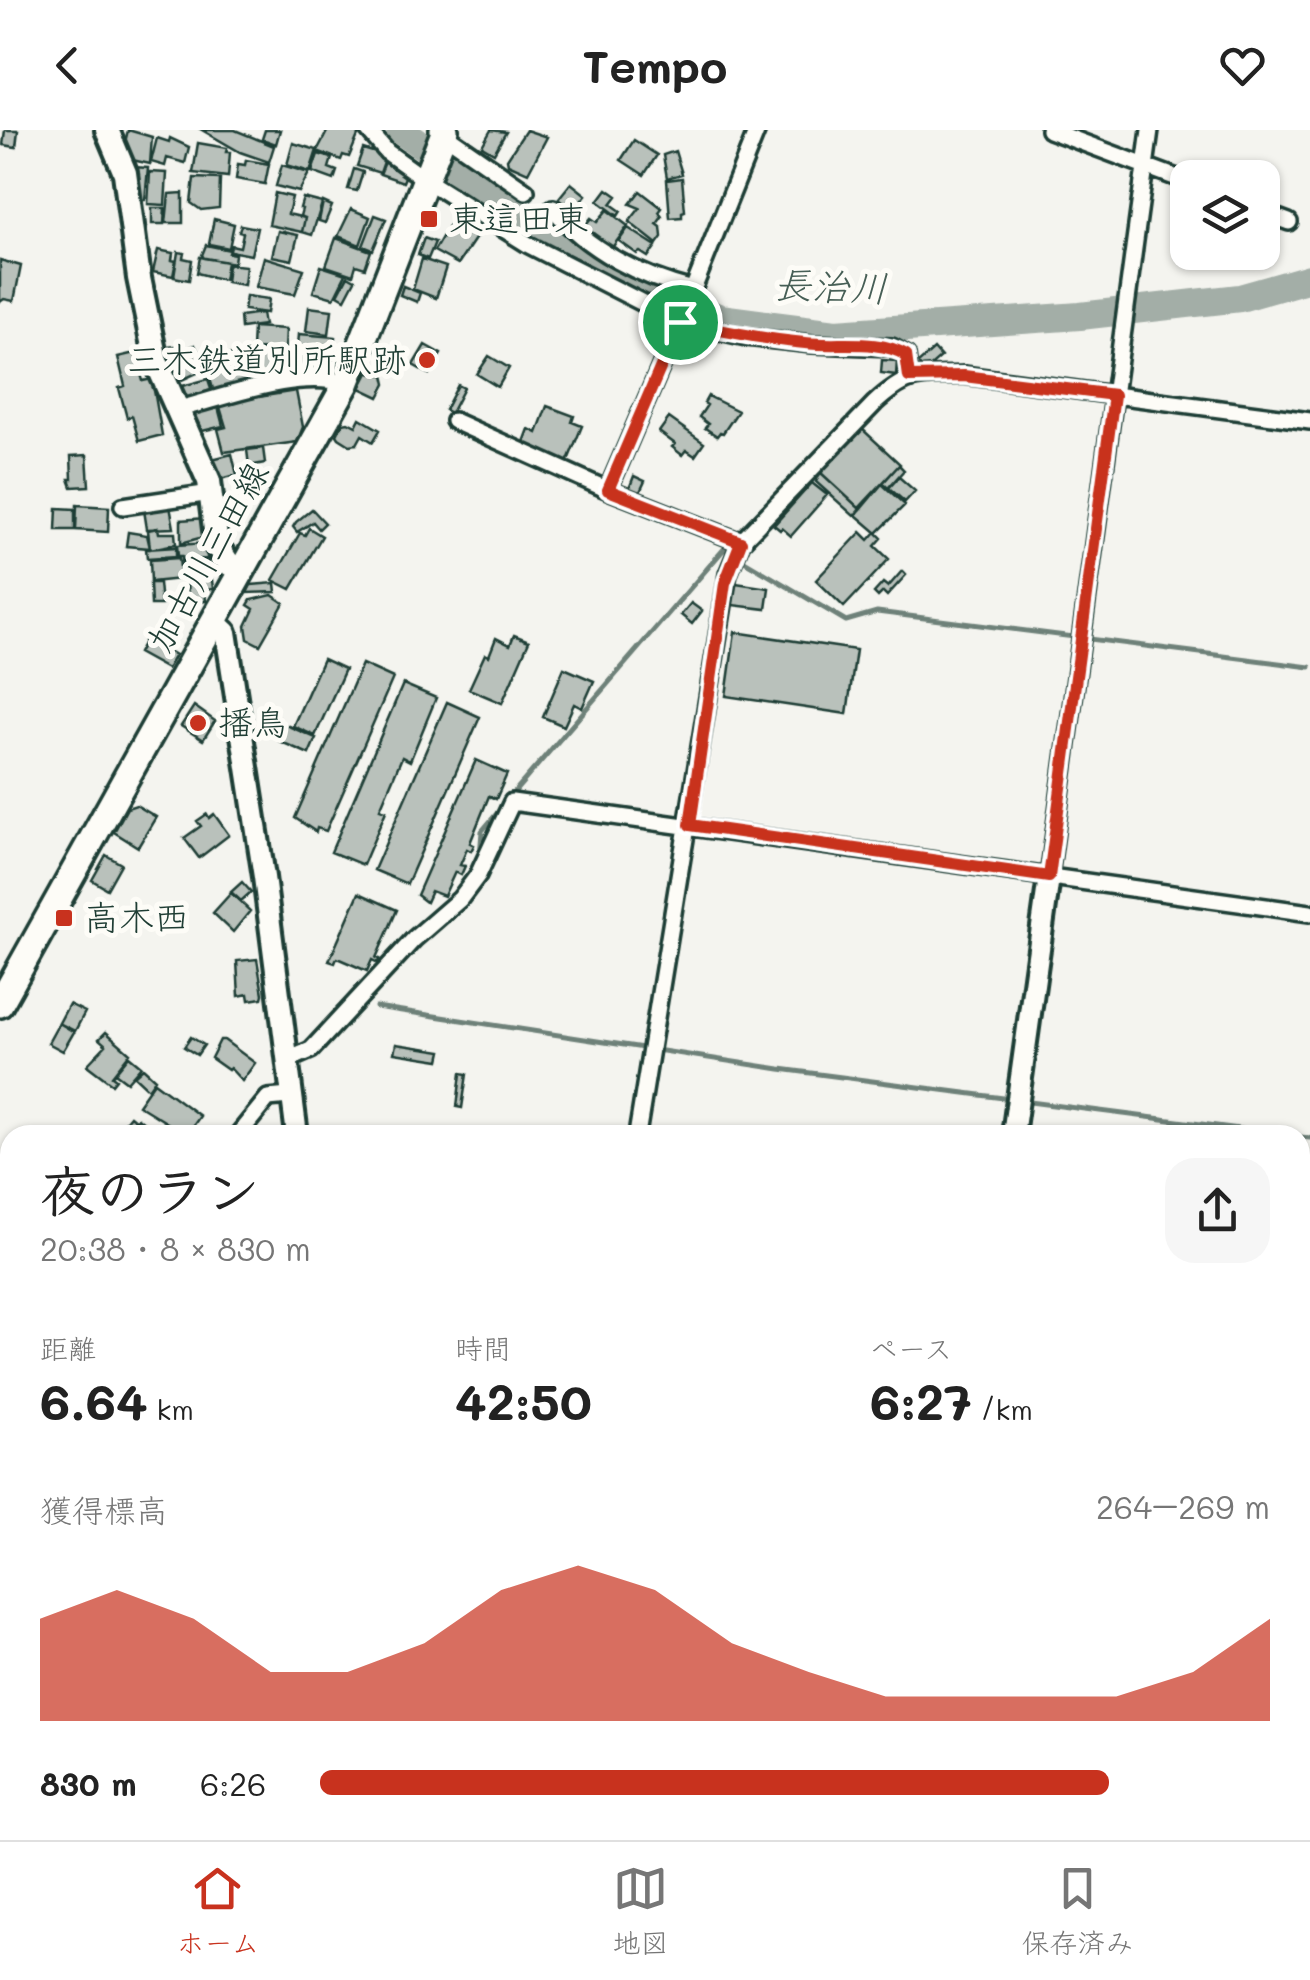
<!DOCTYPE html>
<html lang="ja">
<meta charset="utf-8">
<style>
:root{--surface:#fff;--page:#f6f6f6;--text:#222;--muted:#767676;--line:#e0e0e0;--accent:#c8321e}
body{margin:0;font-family:Mali,"Klee One",sans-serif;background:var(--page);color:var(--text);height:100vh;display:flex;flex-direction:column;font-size:38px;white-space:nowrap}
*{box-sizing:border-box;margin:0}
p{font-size:32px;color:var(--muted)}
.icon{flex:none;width:55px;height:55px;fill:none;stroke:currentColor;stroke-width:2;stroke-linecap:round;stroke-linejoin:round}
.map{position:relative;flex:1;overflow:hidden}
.side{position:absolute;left:0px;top:995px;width:1310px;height:715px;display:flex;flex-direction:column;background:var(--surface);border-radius:30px 30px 0 0;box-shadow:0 2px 8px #0004}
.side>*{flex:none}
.controls{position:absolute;left:1170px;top:30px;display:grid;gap:20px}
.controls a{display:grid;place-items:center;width:110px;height:110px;border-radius:20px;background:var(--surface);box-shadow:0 2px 8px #0004;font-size:50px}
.pin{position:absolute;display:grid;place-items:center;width:85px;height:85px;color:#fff;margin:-42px;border:5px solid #fff;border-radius:50%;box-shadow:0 2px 10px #0007}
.round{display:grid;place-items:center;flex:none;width:105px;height:105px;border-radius:30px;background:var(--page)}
.summary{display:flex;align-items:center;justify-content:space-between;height:170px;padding:0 40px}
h1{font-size:55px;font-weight:700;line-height:75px}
.metrics{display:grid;grid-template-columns:repeat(3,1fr);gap:15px;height:170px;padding:10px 40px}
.metrics div{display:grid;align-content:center}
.metrics b{font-size:50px;font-weight:700}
.metrics small{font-size:28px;font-weight:400}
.metrics p{font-size:28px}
.chart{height:280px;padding:20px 40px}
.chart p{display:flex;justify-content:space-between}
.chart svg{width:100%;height:180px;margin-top:10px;fill:var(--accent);opacity:.7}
ul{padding:0 40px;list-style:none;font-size:32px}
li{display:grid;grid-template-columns:160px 120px 1fr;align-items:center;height:75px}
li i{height:25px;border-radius:12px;background:var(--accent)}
header{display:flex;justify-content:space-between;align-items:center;height:130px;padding:0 40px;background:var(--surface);font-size:45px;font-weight:700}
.menu{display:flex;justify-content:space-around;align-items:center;height:140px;border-top:2px solid var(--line);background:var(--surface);font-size:28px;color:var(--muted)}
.menu a{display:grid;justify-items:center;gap:5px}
.menu .active{color:var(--accent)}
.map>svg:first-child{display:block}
</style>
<header><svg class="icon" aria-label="back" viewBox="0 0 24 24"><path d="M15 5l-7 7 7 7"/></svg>Tempo<svg class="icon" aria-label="heart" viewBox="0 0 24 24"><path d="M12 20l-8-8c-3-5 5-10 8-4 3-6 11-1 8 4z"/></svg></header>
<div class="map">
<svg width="1310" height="1710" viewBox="0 0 1310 1710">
<rect width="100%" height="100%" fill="#f4f4ef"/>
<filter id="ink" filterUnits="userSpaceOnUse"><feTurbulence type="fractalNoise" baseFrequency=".01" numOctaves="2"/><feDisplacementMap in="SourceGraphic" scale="20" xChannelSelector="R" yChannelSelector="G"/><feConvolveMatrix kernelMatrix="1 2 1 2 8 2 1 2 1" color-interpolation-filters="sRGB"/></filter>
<g filter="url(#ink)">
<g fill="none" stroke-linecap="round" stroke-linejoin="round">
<path stroke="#6e8179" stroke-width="5" d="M 510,667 L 724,419 L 846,491 L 877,482 L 1310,537
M 480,727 L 482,701 L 503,676
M 376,877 L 780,939 L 1011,969
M 1022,971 L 1287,1005
M 1300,1007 L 1310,1008
M 1300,1604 L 1310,1605"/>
<path stroke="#a3aea7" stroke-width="28" d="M 400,0 L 525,88 L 622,147 L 720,188 L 836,203 L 1080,186 L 1240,168 L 1310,148"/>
</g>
<path fill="#b9c1bb" stroke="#1f3d34" stroke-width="2.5" d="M 5,0 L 18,0 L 16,17 L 3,15 Z
M 128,0 L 152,7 L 150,34 L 128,29 L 130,23 L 123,21 Z
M 202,0 L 235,0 L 274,16 L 269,32 L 240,22 Z
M 265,0 L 280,0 L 276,14 L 262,9 Z
M 328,0 L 360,1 L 349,27 L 343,25 L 341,30 L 317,21 Z
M 491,0 L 506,2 L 494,23 L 482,16 Z
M 526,0 L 547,7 L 528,43 L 508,34 L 507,29 Z
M 157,8 L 169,12 L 170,8 L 189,17 L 185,33 L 167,28 L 165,36 L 151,32 Z
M 634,10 L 657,25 L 644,45 L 621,30 Z
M 198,13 L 227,18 L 226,22 L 230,22 L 228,47 L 193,43 Z
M 293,13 L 317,20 L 310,42 L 287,35 Z
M 363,19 L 386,26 L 380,43 L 357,36 Z
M 675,21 L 682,44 L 667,48 L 663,25 Z
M 318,24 L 332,28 L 329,38 L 337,41 L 334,50 L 312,42 Z
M 246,30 L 269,34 L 265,54 L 236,49 L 238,34 L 245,35 Z
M 385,32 L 407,42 L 403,52 L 380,44 Z
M 282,35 L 309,43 L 299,62 L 276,56 Z
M 133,37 L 148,38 L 145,70 L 138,70 Z
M 354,39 L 363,42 L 357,61 L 348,59 Z
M 150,42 L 167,43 L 165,75 L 148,74 Z
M 194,48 L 220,49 L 219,78 L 201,80 L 191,73 Z
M 682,48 L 685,81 L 682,82 L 682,87 L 670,88 L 667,50 Z
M 571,53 L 586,65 L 573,81 L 558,69 Z
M 607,59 L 617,66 L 611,74 L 621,81 L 618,86 L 598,71 Z
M 640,61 L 662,78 L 659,82 L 662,87 L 657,94 L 661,97 L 662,107 L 657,114 L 629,92 L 640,78 L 630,74 Z
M 183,63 L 183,93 L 166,93 L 169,64 Z
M 275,63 L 292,67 L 288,84 L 305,88 L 302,102 L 269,95 Z
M 303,68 L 322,73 L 312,105 L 302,102 L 305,88 L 300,86 L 302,79 L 300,78 Z
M 323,72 L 332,76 L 325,93 L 319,91 Z
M 152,78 L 165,78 L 164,94 L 152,94 Z
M 351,79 L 370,87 L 360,115 L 338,106 Z
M 607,80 L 628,96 L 611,119 L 583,98 L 591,88 L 597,92 Z
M 375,85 L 386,89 L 373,120 L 363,116 Z
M 214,89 L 234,94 L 229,118 L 209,114 Z
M 241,95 L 257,98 L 251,125 L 230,121 L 231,115 L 240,117 L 243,103 L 239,102 Z
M 449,95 L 477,106 L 458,134 L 434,121 Z
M 628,98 L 656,116 L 648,127 L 640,122 L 637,124 L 619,111 Z
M 278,101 L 298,105 L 292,130 L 272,126 Z
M 336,108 L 371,121 L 365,138 L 356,135 L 353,145 L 326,136 Z
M 424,108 L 435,112 L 428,129 L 418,125 Z
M 206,115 L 230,120 L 229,123 L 235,124 L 234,133 L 204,128 L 202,125 Z
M 158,120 L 173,123 L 172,130 L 176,131 L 173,146 L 153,142 Z
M 178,122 L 184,123 L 183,128 L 192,130 L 189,150 L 174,147 Z
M 200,127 L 227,132 L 224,150 L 197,143 Z
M 264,127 L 304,139 L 295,164 L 256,157 Z
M 422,129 L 446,137 L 436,168 L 413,159 Z
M 0,130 L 21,136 L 14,171 L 4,169 L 0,172 Z
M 228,134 L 246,136 L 244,155 L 226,152 Z
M 321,136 L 346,144 L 334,168 L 313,162 Z
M 348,146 L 355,150 L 345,169 L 338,165 Z
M 403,156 L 420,163 L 417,172 L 400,165 Z
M 246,166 L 269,169 L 267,183 L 244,180 Z
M 309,177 L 332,180 L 329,204 L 306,201 Z
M 262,183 L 264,195 L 241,198 L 240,186 Z
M 253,197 L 286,199 L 285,220 L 252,219 Z
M 299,204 L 335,207 L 332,238 L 321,237 L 321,242 L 296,240 Z
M 184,215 L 185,225 L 163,235 L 160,218 Z
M 195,215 L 206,239 L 175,253 L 166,235 L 191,224 L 188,218 Z
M 425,215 L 441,224 L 429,244 L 413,235 Z
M 934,219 L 941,227 L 925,241 L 918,233 Z
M 256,220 L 278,222 L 286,248 L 214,263 L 205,229 Z
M 135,223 L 143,251 L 152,249 L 162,305 L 139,311 L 132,286 L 127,288 L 119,258 L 125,256 L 118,227 Z
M 489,226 L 509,238 L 498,257 L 477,244 Z
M 882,230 L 897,231 L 896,245 L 881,243 Z
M 368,243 L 384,245 L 386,254 L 379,267 L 360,258 Z
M 208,249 L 213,264 L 183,273 L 178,257 Z
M 458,255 L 464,258 L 451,283 L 445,280 Z
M 296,261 L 303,297 L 297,312 L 224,322 L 218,299 L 226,297 L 220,277 L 234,271 Z
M 708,266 L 738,281 L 723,303 L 720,302 L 717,306 L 705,298 L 708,294 L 699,287 L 707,275 L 704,273 Z
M 547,276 L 574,286 L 572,292 L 582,296 L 567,333 L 523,315 L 529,299 L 537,303 Z
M 218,277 L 223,296 L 198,302 L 193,283 Z
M 360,288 L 380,300 L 373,312 L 362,305 L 357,314 L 350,315 L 339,308 L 337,305 L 343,293 L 348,292 L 356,296 Z
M 669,288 L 704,313 L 695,326 L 686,320 L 682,325 L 672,317 L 675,314 L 659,302 Z
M 860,297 L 900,334 L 859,378 L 819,341 Z
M 263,318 L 265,333 L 249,336 L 247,320 Z
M 232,324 L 237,345 L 216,350 L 212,329 Z
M 87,325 L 89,356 L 72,357 L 69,349 L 72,349 L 71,326 Z
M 899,335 L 904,340 L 888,358 L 883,353 Z
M 820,342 L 860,379 L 854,386 L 816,352 Z
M 634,346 L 645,351 L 639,364 L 629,359 Z
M 899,347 L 915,361 L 905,372 L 889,358 Z
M 812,353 L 827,365 L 791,406 L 782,398 L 780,400 L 774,395 Z
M 882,354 L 905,375 L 877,403 L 856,385 Z
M 77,375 L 109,377 L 108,402 L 76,400 Z
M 170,376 L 174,398 L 147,399 L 144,380 Z
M 57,378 L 75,379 L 75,400 L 56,400 Z
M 312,379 L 325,393 L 319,399 L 313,392 L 297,402 L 293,397 L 296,392 Z
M 205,388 L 207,406 L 181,413 L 181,390 Z
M 158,398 L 159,403 L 175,403 L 176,414 L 150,419 L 148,400 Z
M 309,398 L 322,406 L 291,459 L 273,450 L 300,403 L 305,405 Z
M 128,402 L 147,405 L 150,418 L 126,416 Z
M 861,402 L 869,410 L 876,402 L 882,408 L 875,416 L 889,429 L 844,477 L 816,450 Z
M 207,413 L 207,429 L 182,430 L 182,426 L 178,426 L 177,415 Z
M 176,417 L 176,426 L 147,428 L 146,419 Z
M 179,428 L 181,449 L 151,452 L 150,430 Z
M 208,430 L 209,448 L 183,450 L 182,432 Z
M 902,441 L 906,445 L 887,466 L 883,462 L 878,467 L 874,463 L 883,453 L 888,457 Z
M 212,450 L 213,459 L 205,460 L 206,471 L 195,472 L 188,465 L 187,452 Z
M 150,453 L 159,453 L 161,475 L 151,475 Z
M 275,453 L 276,462 L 247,463 L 251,455 Z
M 736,453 L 769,458 L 766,479 L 732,475 Z
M 272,465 L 284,473 L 260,515 L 248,509 L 246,496 L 254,479 L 248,475 L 251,470 Z
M 691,473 L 702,481 L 692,494 L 681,485 Z
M 735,502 L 856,520 L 847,584 L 726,566 Z
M 514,505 L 529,511 L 502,573 L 469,559 L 485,524 L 489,526 L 496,508 L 510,515 Z
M 146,508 L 175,525 L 167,539 L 138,523 Z
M 323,529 L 345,539 L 315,606 L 293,596 Z
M 362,534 L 393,548 L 326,701 L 317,698 L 316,702 L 295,688 Z
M 564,538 L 594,551 L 582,578 L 574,574 L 564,596 L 543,587 Z
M 403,554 L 436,568 L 410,631 L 402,627 L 380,679 L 386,681 L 363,735 L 331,722 Z
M 447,572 L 480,587 L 407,754 L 374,740 Z
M 194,576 L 215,591 L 203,610 L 181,596 Z
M 267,582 L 278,587 L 271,601 L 260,595 Z
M 286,595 L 316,608 L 309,624 L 279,611 Z
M 476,630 L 507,644 L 496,669 L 489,666 L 470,713 L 474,715 L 471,721 L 467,719 L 460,735 L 465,736 L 461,745 L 455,742 L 444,766 L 431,761 L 426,772 L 417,765 Z
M 136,675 L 156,687 L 138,717 L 114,702 L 127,678 Z
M 207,684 L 209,688 L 214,684 L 229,705 L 199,728 L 184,708 L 201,696 L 197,691 Z
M 106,725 L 121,734 L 107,759 L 92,750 Z
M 242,752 L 251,762 L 241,771 L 231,762 Z
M 231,763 L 250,781 L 233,802 L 213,783 Z
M 359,763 L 397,780 L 376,828 L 379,829 L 378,833 L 372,830 L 367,841 L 337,828 L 335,833 L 329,831 Z
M 257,829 L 263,864 L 262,868 L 249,870 L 248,864 L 239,866 L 237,831 Z
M 69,874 L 85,882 L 75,901 L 59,893 Z
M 59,893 L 74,902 L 63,921 L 48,913 Z
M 106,902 L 130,923 L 112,946 L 116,949 L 112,954 L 87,935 L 106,915 L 99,909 Z
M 191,907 L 204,915 L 197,925 L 184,917 Z
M 220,910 L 224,910 L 255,933 L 242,951 L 230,938 L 228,940 L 211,928 Z
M 396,914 L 442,921 L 440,930 L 394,923 Z
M 129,926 L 141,936 L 127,952 L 115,943 Z
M 143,938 L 155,949 L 148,959 L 134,946 Z
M 461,943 L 467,944 L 462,978 L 457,977 Z
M 154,952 L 200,986 L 187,1005 L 138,975 Z
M 130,986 L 136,991 L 138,988 L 158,1005 L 122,1005 L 130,996 L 125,992 Z
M 8,1138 L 10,1162 L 5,1168 L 0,1164 L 0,1147 Z
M 0,1387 L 10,1402 L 10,1410 L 0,1416 Z
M 2,1450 L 10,1458 L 10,1467 L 0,1477 Z
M 0,1520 L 10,1530 L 10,1538 L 0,1547 Z
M 10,1606 L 10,1640 L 0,1628 L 0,1618 Z
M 6,1652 L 10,1657 L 10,1673 L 0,1681 L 0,1656 Z
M 10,1690 L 10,1700 L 21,1700 L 27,1708 L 0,1710 L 0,1696 Z
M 113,1700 L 121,1700 L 129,1704 L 126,1710 L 107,1710 Z
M 133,1700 L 155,1700 L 160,1704 L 154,1710 L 148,1710 Z
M 156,1700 L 178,1700 L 182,1704 L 179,1710 L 157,1710 L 161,1702 Z
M 234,1700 L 248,1700 L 260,1710 L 224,1710 Z
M 268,1700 L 286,1700 L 279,1710 L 264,1710 L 262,1708 Z
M 454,1700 L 469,1700 L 475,1710 L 457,1710 L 452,1702 Z"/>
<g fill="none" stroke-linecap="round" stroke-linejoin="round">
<g stroke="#1f3d34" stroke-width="22">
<path id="minor" d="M 368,0 L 387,22 L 426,50 L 529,115 L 680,192 L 746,207 L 812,214 L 892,217 L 906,225 L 909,247
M 438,0 L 526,61
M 1049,0 L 1188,52
M 553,78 C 587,120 641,147 693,160
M 1262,82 L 1289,92
M 175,280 C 224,268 298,238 346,254
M 454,291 L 608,360 L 741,412
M 608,360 L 680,192 L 757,0
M 123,376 L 211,363
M 1049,747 L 1150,0
M 288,930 L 311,920 L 414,809 L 460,769 L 478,745 L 512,672 L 1310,783
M 238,1005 L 268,968 L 290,966
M 637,1005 L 728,444 L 741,412 L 875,273 C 910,241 919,247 964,245 L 1310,291
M 0,1252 L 10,1250
M 1300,1294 L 1310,1295
M 0,1368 L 10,1356
M 1300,1368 L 1310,1369
M 0,1558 L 10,1549
M 0,1635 L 10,1646
M 43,1700 L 52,1710
M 189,1700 L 191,1710
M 83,1710 L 94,1700"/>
</g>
<g stroke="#1f3d34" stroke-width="28">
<path id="tertiary" d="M 213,490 L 226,502 L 264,747 L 297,1005
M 1013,1005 L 1049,747
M 371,1710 L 372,1700
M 715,1710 L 727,1700
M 915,1710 L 917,1700"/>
</g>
<g stroke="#1f3d34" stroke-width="30">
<path id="secondary" d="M 107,0 L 125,43 L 139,148 L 156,231 L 209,351 L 217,416 L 229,434 L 241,440"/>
</g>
<g stroke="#1f3d34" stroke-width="32">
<path id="primary" d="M 0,874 L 346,254 L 445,0"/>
</g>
<g stroke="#1f3d34" stroke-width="32">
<path id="trunk" d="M 0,1206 L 10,1204
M 0,1227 L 10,1226
M 1300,1322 L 1310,1323
M 1300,1342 L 1310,1343"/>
</g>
<use href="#minor" stroke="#fdfcf7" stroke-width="15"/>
<use href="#tertiary" stroke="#fdfcf7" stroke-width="20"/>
<use href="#secondary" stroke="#fdfcf7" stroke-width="22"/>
<use href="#primary" stroke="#fdfcf7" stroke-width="25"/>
<use href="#trunk" stroke="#fdfcf7" stroke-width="25"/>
</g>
</g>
<g fill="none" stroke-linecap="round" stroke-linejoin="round" filter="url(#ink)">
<g stroke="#fff" stroke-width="20">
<path id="route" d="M 680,192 C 722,201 762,209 805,213 C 837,217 878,208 906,225 L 909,247 L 964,246 L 1114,265 L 1049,747 L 690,695 L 725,453 L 741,412 L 608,360 Z"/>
</g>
<use href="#route" stroke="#c8321e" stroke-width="12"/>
</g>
<g fill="#c8321e" stroke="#fdfcf7" stroke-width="4">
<rect x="419" y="79" width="20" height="20" rx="5"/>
<circle cx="427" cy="230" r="10"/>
<circle cx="198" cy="593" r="10"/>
<rect x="54" y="778" width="20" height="20" rx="5"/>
</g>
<g text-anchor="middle" stroke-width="10" stroke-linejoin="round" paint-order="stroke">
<g font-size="35" fill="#1f3d34" stroke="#fdfcf7" text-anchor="start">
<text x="449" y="101">東這田東</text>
<text x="407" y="242" text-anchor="end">三木鉄道別所駅跡</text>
<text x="218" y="605">播鳥</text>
<text x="84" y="800">高木西</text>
</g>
<g font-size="35" fill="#1f3d34" stroke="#fdfcf7">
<text transform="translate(208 427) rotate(-61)" y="12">加古川三田線</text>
</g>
<g font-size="38" font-style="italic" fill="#475f56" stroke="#fdfcf7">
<text transform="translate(831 157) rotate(2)" y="13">長治川</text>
</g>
</g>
</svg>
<div class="controls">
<a><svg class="icon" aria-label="layers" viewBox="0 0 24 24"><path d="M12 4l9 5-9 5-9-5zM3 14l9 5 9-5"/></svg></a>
</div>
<div class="pin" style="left:680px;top:192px;background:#1e9e55"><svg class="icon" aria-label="arrive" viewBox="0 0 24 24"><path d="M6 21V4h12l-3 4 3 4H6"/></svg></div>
<section class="side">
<div class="summary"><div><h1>夜のラン</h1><p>20:38 · 8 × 830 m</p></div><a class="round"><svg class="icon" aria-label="share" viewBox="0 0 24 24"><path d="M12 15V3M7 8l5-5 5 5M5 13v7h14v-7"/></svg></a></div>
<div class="metrics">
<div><p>距離</p><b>6.64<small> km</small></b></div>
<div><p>時間</p><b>42:50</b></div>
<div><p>ペース</p><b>6:27<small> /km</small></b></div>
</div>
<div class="chart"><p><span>獲得標高</span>264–269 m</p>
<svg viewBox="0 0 160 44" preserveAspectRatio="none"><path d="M0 44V19L10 12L20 19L30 32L40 32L50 25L60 12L70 6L80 12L90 25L100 32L110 38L120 38L130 38L140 38L150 32L160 19V44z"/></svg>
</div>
<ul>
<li><b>830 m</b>6:26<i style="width:83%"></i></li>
</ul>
</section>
</div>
<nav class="menu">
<a class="active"><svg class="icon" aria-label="home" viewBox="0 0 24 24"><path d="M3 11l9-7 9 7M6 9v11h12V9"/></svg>ホーム</a>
<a><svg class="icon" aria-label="map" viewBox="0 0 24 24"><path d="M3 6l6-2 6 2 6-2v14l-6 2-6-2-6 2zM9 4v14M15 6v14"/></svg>地図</a>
<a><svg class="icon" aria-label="saved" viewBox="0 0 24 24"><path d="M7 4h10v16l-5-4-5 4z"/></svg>保存済み</a>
</nav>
